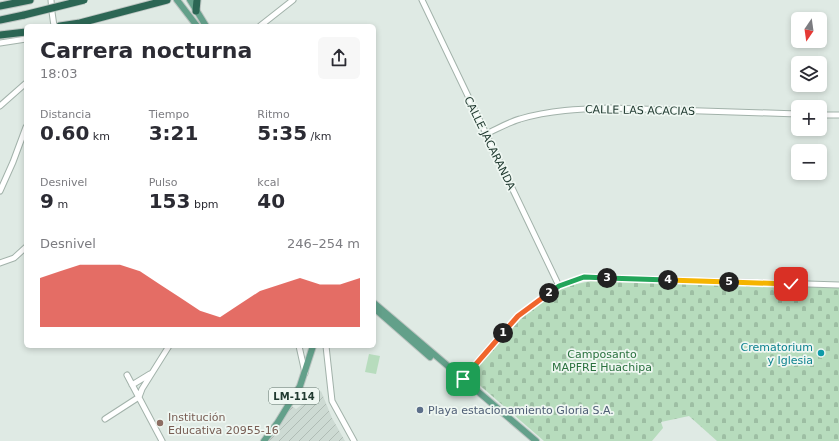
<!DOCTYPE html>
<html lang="es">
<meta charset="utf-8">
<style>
:root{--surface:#fff;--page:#f7f7f7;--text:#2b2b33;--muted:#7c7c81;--accent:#d93025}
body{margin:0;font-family:"DejaVu Sans",sans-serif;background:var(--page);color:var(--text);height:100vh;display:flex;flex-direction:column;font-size:15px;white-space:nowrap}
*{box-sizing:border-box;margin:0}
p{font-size:13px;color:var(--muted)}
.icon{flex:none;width:22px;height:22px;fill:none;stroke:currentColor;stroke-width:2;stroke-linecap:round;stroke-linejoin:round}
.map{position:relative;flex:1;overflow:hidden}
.drawer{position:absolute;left:24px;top:24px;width:352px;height:324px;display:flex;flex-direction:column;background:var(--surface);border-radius:6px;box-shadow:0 2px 6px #0003}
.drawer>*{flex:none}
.needle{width:26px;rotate:193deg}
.fabs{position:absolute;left:791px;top:12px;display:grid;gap:8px}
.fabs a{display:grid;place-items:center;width:36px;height:36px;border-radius:6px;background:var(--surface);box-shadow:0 2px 6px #0003;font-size:20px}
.pin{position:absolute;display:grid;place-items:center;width:34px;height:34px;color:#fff;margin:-17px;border-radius:8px;box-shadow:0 2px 6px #0006}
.km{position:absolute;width:20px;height:20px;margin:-10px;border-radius:50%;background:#222;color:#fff;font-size:11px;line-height:20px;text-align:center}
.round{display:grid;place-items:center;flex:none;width:42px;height:42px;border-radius:6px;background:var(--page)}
.headline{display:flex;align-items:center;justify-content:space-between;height:68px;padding:0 16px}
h1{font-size:22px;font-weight:700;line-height:30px}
.metrics{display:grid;grid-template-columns:repeat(3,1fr);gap:6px;height:68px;padding:4px 16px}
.metrics div{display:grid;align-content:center}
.metrics b{font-size:20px;font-weight:700}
.metrics small{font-size:11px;font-weight:400}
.metrics p{font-size:11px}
.chart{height:112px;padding:8px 16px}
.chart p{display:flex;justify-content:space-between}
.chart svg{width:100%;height:72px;margin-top:4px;fill:var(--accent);opacity:.7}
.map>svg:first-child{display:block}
</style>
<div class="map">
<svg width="839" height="441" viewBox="0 0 839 441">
<defs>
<pattern id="industrial-furrows" width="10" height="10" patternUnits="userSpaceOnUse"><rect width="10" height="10" fill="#cddad3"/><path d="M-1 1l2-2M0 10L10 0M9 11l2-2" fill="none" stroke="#b0bcb5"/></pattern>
<pattern id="cemetery-stones" width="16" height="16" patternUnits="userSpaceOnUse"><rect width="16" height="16" fill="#b7dcbd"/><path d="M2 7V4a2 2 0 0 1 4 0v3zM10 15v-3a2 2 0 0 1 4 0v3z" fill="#9dbea3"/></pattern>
</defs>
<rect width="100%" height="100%" fill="#dfeae4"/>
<path fill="url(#industrial-furrows)" d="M 321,391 L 332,418 L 345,441 L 269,441 L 292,406 L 296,409 Z"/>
<path fill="#b7dcbd" d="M 369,354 L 380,356 L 376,374 L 365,372 Z"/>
<path fill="url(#cemetery-stones)" d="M 595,280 L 839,287 L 839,441 L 717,441 L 689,416 L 661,422 L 663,428 L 652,441 L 544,441 L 469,376 L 522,317 L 559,288 Z"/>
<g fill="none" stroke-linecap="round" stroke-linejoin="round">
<g stroke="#a2b2aa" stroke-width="7">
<path id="minor" d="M 51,0 L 52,12 L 54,26
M 422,0 L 559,286
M 260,26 L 293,0
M 0,43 L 26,39
M 0,106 L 26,83
M 820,115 L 839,115
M 486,134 C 497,129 509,122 520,119 C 550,110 580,109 610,108 L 798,114
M 0,191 L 13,162 L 26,127
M 0,263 L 14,258 L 26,247
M 299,346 L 305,373
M 326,346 L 332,401 L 354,441
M 127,375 L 162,441
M 460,382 L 518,316 L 559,286 L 584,277 L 839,285
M 132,385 L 150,374
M 105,419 L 139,397 L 142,389 L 169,346"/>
</g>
<g stroke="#bcc4c1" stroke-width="8">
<path id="major" d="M 177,0 L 197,26
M 190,0 L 206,26
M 374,303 L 536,441
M 374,308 L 430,357
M 264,441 L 278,422 L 300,386 L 313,346"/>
</g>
<g stroke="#bcc4c1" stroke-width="9">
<path id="highway" d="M 0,6 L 30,0
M 196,11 L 197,0
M 0,20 L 24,15
M 60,26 L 80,23 L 167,0
M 0,35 L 26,32"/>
</g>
<use href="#minor" stroke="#fff" stroke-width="5"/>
<use href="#major" stroke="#63a08a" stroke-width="6"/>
<use href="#highway" stroke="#2c6654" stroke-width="7"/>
<g stroke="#bcc4c1" stroke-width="9" stroke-linecap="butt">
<path id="highway-bridge" d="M 24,15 L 84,0"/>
</g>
<use href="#highway-bridge" stroke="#2c6654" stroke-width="7"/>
</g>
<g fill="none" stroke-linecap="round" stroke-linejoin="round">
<g stroke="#fff" stroke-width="8">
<path id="split-1" d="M 463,379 L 503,333"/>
</g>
<g stroke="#fff" stroke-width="8">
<path id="split-2" d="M 503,333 L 518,316 L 549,293"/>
</g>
<g stroke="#fff" stroke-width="8">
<path id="split-3" d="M 549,293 L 559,286 L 584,277 L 607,278"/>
</g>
<g stroke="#fff" stroke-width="8">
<path id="split-4" d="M 607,278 L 668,280"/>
</g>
<g stroke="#fff" stroke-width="8">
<path id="split-5" d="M 668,280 L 729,282"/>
</g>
<g stroke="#fff" stroke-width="8">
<path id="split-6" d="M 729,282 L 791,284"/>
</g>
<use href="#split-1" stroke="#f0652b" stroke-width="5"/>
<use href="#split-2" stroke="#f0652b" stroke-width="5"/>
<use href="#split-3" stroke="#22a559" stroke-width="5"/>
<use href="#split-4" stroke="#22a559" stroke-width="5"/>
<use href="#split-5" stroke="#f5b400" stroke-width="5"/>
<use href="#split-6" stroke="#f5b400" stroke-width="5"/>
</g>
<circle fill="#0f9aa8" stroke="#eff7f2" stroke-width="1.5" cx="821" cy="353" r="4"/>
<circle fill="#5c6f8a" stroke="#eff7f2" stroke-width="1.5" cx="420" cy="410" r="4"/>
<circle fill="#8d6e63" stroke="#eff7f2" stroke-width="1.5" cx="160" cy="423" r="4"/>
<g text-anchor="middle" stroke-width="3.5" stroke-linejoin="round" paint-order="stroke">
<rect fill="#eff7f2" stroke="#5e736a" stroke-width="1" x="269" y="388" width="50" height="16" rx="3"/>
<g font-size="10" font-weight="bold" fill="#203a30">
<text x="294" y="400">LM-114</text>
</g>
<g font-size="11" fill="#203a30" stroke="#eff7f2">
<text transform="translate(640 110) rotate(1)" y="4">CALLE LAS ACACIAS</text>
<text transform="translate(490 143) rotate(64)" y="4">CALLE JACARANDA</text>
</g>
<g font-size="11" fill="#0d838f" stroke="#eff7f2" text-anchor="end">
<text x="813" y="351">Crematorium<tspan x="813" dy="13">y Iglesia</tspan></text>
</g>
<g font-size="11" fill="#2a713e" stroke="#eff7f2">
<text x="602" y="358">Camposanto<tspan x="602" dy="13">MAPFRE Huachipa</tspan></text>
</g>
<g font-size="11" fill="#4e5e75" stroke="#eff7f2" text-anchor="start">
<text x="428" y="414">Playa estacionamiento Gloria S.A.</text>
</g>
<g font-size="11" fill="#785e54" stroke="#eff7f2" text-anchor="start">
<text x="168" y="421">Institución<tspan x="168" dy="13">Educativa 20955-16</tspan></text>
</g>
</g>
</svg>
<div class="fabs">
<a><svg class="needle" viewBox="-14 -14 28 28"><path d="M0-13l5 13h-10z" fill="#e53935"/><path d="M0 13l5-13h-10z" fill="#7c7c81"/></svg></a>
<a><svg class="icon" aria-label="layers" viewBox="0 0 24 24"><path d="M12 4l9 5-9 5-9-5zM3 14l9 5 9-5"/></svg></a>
<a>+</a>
<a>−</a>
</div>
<div class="pin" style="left:463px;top:379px;background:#1e9e55"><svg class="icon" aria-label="arrive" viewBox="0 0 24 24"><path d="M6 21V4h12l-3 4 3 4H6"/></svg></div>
<div class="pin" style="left:791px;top:284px;background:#d93025"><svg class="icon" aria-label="check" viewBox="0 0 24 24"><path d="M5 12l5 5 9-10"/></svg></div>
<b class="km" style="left:503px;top:333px">1</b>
<b class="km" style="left:549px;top:293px">2</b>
<b class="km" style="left:607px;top:278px">3</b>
<b class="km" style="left:668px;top:280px">4</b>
<b class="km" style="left:729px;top:282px">5</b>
<section class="drawer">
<div class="headline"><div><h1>Carrera nocturna</h1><p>18:03</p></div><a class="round"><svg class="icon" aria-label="share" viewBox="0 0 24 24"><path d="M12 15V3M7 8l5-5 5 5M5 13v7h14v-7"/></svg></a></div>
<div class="metrics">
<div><p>Distancia</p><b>0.60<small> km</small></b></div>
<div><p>Tiempo</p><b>3:21</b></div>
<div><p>Ritmo</p><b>5:35<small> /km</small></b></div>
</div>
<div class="metrics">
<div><p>Desnivel</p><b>9<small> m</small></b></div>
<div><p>Pulso</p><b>153<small> bpm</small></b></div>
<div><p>kcal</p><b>40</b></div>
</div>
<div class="chart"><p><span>Desnivel</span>246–254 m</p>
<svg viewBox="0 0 160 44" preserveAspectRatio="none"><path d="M0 44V14L10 10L20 6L30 6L40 6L50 10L60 18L70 26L80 34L90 38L100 30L110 22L120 18L130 14L140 18L150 18L160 14V44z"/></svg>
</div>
</section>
</div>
